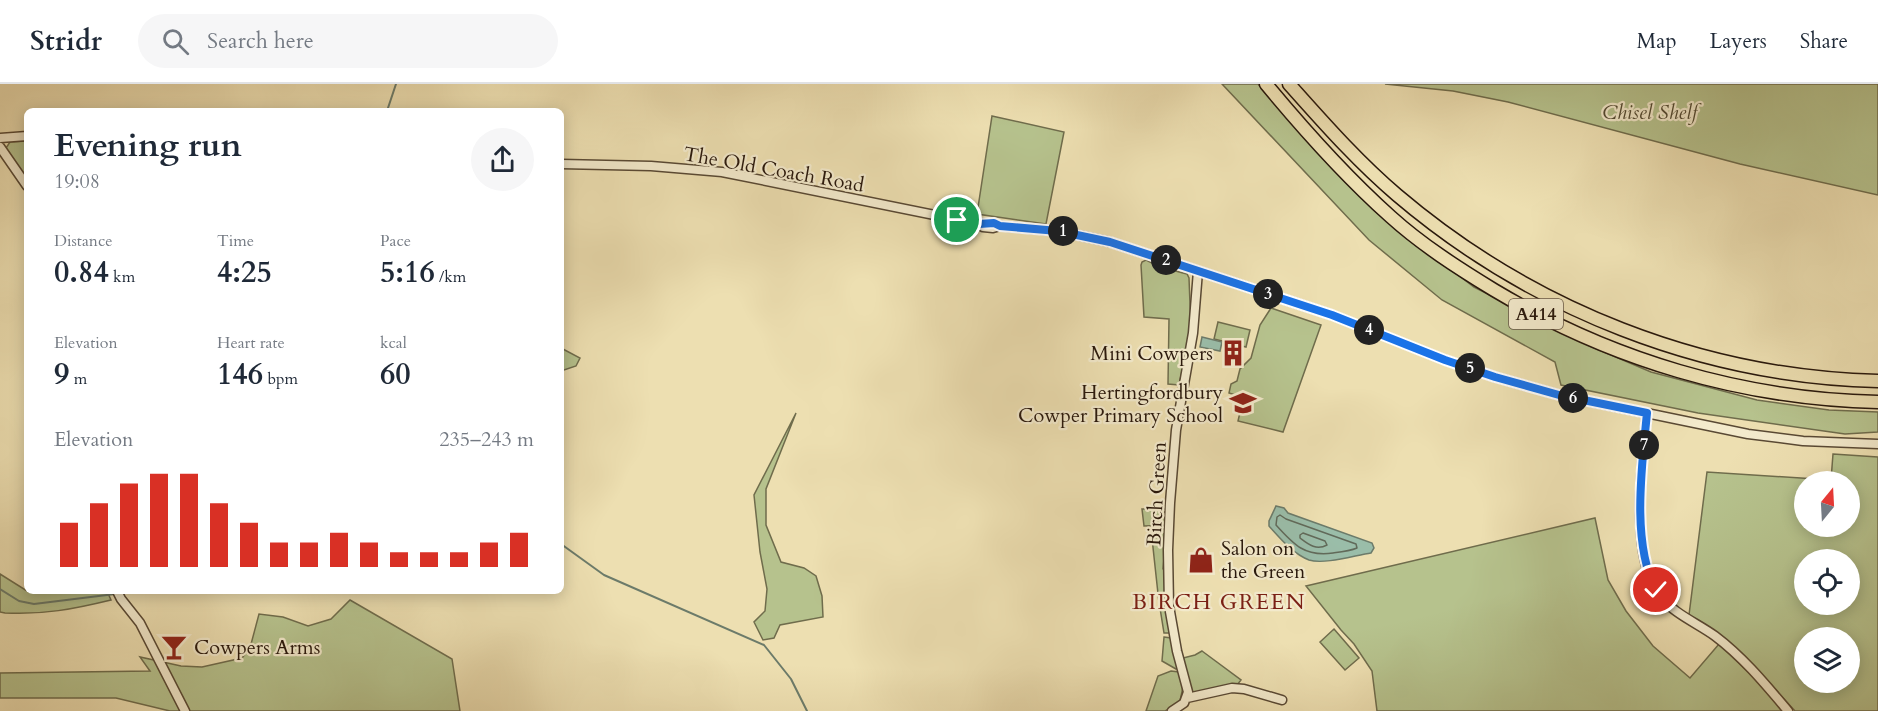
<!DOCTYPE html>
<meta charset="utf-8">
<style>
:root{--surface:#fff;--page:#f6f6f7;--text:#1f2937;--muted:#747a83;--line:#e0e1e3;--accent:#d93025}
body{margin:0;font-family:Cardo,serif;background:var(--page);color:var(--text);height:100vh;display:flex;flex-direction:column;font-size:22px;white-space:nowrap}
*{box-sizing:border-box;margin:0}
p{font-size:20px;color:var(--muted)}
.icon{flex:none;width:33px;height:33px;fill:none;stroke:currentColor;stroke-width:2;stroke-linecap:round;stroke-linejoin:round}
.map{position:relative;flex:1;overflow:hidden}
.panel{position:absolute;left:24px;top:24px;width:540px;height:486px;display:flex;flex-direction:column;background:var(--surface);border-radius:9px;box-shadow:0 3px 15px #0003}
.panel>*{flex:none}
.needle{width:39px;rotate:18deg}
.buttons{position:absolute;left:1794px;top:387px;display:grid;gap:12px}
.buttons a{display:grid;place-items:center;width:66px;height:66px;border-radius:50%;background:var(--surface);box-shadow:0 3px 15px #0003;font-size:30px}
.pin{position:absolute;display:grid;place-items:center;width:51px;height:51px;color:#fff;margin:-26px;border:3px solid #fff;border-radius:50%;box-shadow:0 2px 6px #0007}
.km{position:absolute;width:30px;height:30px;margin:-15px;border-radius:50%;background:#222;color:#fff;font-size:16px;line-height:30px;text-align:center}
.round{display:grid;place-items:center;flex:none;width:63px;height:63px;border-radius:32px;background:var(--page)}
.summary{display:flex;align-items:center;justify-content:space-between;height:102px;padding:0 30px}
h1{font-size:33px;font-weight:700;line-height:45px}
.stats{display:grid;grid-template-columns:repeat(3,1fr);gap:9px;height:102px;padding:6px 30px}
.stats div{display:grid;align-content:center}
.stats b{font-size:30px;font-weight:700}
.stats small{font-size:16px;font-weight:400}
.stats p{font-size:16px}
.chart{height:168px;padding:12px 30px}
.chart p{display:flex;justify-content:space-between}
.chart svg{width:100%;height:108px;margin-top:6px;stroke:var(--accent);stroke-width:6}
header{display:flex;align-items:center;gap:36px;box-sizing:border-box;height:84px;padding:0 30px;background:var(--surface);border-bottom:2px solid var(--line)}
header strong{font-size:28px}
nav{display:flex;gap:33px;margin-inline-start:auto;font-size:21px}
.search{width:420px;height:54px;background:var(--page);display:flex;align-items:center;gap:15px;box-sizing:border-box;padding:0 21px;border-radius:33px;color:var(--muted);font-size:22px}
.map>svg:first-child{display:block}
</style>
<header>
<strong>Stridr</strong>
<div class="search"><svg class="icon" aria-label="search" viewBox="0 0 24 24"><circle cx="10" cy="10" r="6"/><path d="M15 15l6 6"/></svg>Search here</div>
<nav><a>Map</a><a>Layers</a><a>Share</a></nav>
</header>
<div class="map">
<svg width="1878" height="627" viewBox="0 0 1878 627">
<rect width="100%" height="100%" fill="#eddfb1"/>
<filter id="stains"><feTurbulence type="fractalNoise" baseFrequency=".00333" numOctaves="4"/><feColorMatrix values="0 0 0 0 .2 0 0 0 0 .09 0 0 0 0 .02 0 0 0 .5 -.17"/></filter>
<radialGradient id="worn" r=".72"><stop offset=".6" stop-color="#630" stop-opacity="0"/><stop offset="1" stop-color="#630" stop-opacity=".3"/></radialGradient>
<path fill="#b6c28d" stroke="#6f6c4c" stroke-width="1.5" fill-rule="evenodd" d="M 1222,0 L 1258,0 L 1376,128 L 1474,203 L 1590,262 L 1651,288 L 1757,316 L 1829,326 L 1878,328 L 1878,348 L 1845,350 L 1698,329 L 1561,301 L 1555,278 L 1442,216 L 1369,156 Z
M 1385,0 L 1878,0 L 1878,111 L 1740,80 L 1508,18 L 1453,7 Z
M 992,32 L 1064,48 L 1046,140 L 977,130 Z
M 27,57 L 27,96 L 6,64 L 10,58 Z
M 1146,176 L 1160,183 L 1187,190 L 1189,194 L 1191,246 L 1179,301 L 1168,300 L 1169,235 L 1144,233 L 1141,181 L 1142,178 Z
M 1271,224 L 1321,241 L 1283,348 L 1238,337 L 1242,320 L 1239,317 L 1239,312 L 1229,309 L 1231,300 L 1237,297 L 1240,285 L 1251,274 L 1260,241 Z
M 1218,238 L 1250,246 L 1246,263 L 1214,255 Z
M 561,264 L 580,274 L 576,282 L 561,287 Z
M 796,329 L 766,405 L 766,441 L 781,478 L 804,484 L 816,492 L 822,512 L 823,533 L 780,541 L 774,554 L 763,556 L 754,538 L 765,527 L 767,505 L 760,468 L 754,411 Z
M 1833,370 L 1878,373 L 1878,627 L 1795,627 C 1762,591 1732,554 1689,531 L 1707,388 L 1831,396 ZM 1804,398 L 1850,398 L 1850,442 L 1804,442 ZM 1804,476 L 1850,476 L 1850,520 L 1804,520 ZM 1804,554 L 1850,554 L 1850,598 L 1804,598 Z
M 1142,425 L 1167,425 L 1167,441 L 1144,442 Z
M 1595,434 L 1608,496 L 1626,527 L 1653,562 L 1690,594 L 1719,560 L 1768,607 L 1785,627 L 1377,627 L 1372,587 L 1354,560 L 1341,546 L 1306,502 Z
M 1151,445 L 1167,445 L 1163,485 L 1166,487 L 1166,518 L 1159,519 Z
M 0,490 L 27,507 L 107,507 L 111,516 C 74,525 43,531 5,529 L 0,528 Z
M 350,516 L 452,575 L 460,627 L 170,627 L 116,614 L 0,614 L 0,589 L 150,587 L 140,573 L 181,582 L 202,583 L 242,574 L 250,564 L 259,530 L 283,533 L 308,542 L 331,535 Z
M 1166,523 L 1170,549 L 1164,549 L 1160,524 Z
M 1334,545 L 1359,574 L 1345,586 L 1320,558 Z
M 1164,553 L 1171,554 L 1179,583 L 1176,585 L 1162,577 Z
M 1202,567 L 1241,596 L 1237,601 L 1192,609 L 1183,574 L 1195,571 Z
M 1171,587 L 1179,588 L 1183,603 L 1180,617 L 1165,627 L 1146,627 L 1158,592 Z"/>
<path fill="#9abda9" stroke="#6c7b6a" stroke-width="1.5" d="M 1202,253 L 1222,258 L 1220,267 L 1200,263 Z
M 1276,422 L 1284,424 L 1288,429 L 1372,459 L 1374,464 L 1371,469 C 1356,471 1324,481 1309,476 C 1293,470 1280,454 1269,442 L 1269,437 Z"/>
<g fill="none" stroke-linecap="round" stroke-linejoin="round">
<path stroke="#616a5a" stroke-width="1.5" d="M 1280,431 L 1286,435 L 1356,460 L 1357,464 C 1350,467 1341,468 1333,469 C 1305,473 1294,461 1276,441 L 1277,433 Z
M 1303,449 L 1325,457 L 1327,461 C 1316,467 1308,460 1300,454 L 1300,451 Z"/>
<path stroke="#6c7b6a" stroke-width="2" d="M 387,27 L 396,0
M 561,460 L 604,491 L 764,561 L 791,595 L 807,627
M 0,505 L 19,517 L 34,520 L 115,510"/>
<g stroke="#594934" stroke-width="11">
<path id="minor" d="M 0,54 L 27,52
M 0,63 L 27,102
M 561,80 L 651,82 L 722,88 L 979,140 L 983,143 L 993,144 L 1000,142 L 1058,147 L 1110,158 L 1332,231 L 1445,276 L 1495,293 L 1559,311 L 1748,350 L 1803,357 L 1878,360
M 1647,329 C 1642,377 1629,473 1660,512 C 1674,530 1697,539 1715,552 C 1743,573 1766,601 1788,627
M 117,507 L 121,515 L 140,539 L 185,627
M 1187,614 L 1232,604 L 1244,605 L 1282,616
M 1172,627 L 1184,619 L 1188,608 L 1177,567 L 1169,522 L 1168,466 L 1170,419 L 1176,346 L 1193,249 L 1198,187"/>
</g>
<g stroke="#28170b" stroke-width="15">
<path id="highway" d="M 1266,0 C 1305,47 1345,92 1391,133 C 1422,161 1458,184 1494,206 C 1611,276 1742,315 1878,318
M 1289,0 C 1323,38 1357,77 1397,111 C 1531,225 1702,293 1878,297"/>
</g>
<use href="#minor" stroke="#f3eacc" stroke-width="8"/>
<use href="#highway" stroke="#eddfb1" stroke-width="12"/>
</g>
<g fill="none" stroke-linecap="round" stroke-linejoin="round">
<g stroke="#fff" stroke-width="12">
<path id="route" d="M 957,136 L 979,140 L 994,139 L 1000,142 L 1058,147 L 1110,158 L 1332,231 L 1445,276 L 1495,293 L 1559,311 L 1647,329 C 1642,381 1631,459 1656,506"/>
</g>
<use href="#route" stroke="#1a73e8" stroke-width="8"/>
</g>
<defs>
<g id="building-bare" transform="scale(2.07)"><path d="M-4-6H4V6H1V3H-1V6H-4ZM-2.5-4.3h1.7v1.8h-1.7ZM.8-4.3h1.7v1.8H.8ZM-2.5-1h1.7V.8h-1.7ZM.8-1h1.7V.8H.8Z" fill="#8f2418" stroke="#f3eacc" stroke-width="2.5" paint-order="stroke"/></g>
<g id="school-bare" transform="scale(2.07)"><path d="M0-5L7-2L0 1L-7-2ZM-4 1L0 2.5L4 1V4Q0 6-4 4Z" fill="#8f2418" stroke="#f3eacc" stroke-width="2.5" paint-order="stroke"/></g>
<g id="shop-bare" transform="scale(2.07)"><path d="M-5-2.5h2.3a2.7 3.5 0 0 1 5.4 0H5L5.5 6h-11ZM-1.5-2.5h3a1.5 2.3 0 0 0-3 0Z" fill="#8f2418" stroke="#f3eacc" stroke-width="2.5" paint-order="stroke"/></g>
<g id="bar-bare" transform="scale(2.07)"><path d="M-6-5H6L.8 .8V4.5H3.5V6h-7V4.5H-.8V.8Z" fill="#8f2418" stroke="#f3eacc" stroke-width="2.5" paint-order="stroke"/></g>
</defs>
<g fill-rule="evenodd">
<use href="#building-bare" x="1233" y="269"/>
<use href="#school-bare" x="1243" y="319"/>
<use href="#shop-bare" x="1201" y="476"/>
<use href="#bar-bare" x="174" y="563"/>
</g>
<g text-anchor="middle" stroke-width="4.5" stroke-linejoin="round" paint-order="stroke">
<rect fill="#f3eacc" stroke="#655645" stroke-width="1.5" x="1509" y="215" width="54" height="30" rx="4.5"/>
<g font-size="18" font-weight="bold" fill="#28170b">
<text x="1536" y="236">A414</text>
</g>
<g font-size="20" font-style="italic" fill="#534a32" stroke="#f3eacc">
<text x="1650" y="35">Chisel Shelf</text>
</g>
<g font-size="20" fill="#28170b" stroke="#f3eacc">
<text transform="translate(774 85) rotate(10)" y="7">The Old Coach Road</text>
<text transform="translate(1156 410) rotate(-87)" y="7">Birch Green</text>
</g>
<g font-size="20" fill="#28170b" stroke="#f3eacc" text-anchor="end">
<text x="1213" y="276">Mini Cowpers</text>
<text x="1223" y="315">Hertingfordbury<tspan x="1223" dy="23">Cowper Primary School</tspan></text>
<text x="1221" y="471" text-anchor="start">Salon on<tspan x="1221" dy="23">the Green</tspan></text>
<text x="194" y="570" text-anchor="start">Cowpers Arms</text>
</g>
<g font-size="22" letter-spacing="1.5" fill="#7a1f14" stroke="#f3eacc">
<text x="1219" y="525">BIRCH GREEN</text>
</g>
</g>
<rect width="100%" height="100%" filter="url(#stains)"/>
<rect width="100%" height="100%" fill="url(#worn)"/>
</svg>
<div class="buttons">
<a><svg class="needle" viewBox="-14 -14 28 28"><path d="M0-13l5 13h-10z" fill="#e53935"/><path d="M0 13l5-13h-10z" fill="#747a83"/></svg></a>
<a><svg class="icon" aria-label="locate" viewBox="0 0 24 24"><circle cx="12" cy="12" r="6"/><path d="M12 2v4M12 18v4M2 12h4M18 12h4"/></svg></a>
<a><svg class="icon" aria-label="layers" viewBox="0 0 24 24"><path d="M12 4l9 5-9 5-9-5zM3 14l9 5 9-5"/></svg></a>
</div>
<div class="pin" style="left:957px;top:136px;background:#1e9e55"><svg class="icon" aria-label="arrive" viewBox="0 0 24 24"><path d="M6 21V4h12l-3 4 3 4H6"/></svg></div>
<div class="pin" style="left:1656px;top:506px;background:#d93025"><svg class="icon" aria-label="check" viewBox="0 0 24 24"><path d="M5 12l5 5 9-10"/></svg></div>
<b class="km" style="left:1063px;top:147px">1</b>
<b class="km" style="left:1166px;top:176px">2</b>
<b class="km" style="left:1268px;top:210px">3</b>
<b class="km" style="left:1369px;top:246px">4</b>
<b class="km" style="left:1470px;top:284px">5</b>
<b class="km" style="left:1573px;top:314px">6</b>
<b class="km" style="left:1644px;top:361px">7</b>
<section class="panel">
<div class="summary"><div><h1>Evening run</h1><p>19:08</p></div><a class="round"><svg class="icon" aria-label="share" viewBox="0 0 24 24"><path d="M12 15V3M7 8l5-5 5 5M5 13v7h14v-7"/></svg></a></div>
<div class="stats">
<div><p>Distance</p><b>0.84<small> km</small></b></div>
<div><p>Time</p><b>4:25</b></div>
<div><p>Pace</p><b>5:16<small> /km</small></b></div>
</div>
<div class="stats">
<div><p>Elevation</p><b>9<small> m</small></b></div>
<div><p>Heart rate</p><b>146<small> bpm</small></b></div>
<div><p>kcal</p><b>60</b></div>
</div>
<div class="chart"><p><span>Elevation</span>235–243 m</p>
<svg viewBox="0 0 160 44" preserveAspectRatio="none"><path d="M5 44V26M15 44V18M25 44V10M35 44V6M45 44V6M55 44V18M65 44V26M75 44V34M85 44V34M95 44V30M105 44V34M115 44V38M125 44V38M135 44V38M145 44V34M155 44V30"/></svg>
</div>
</section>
</div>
